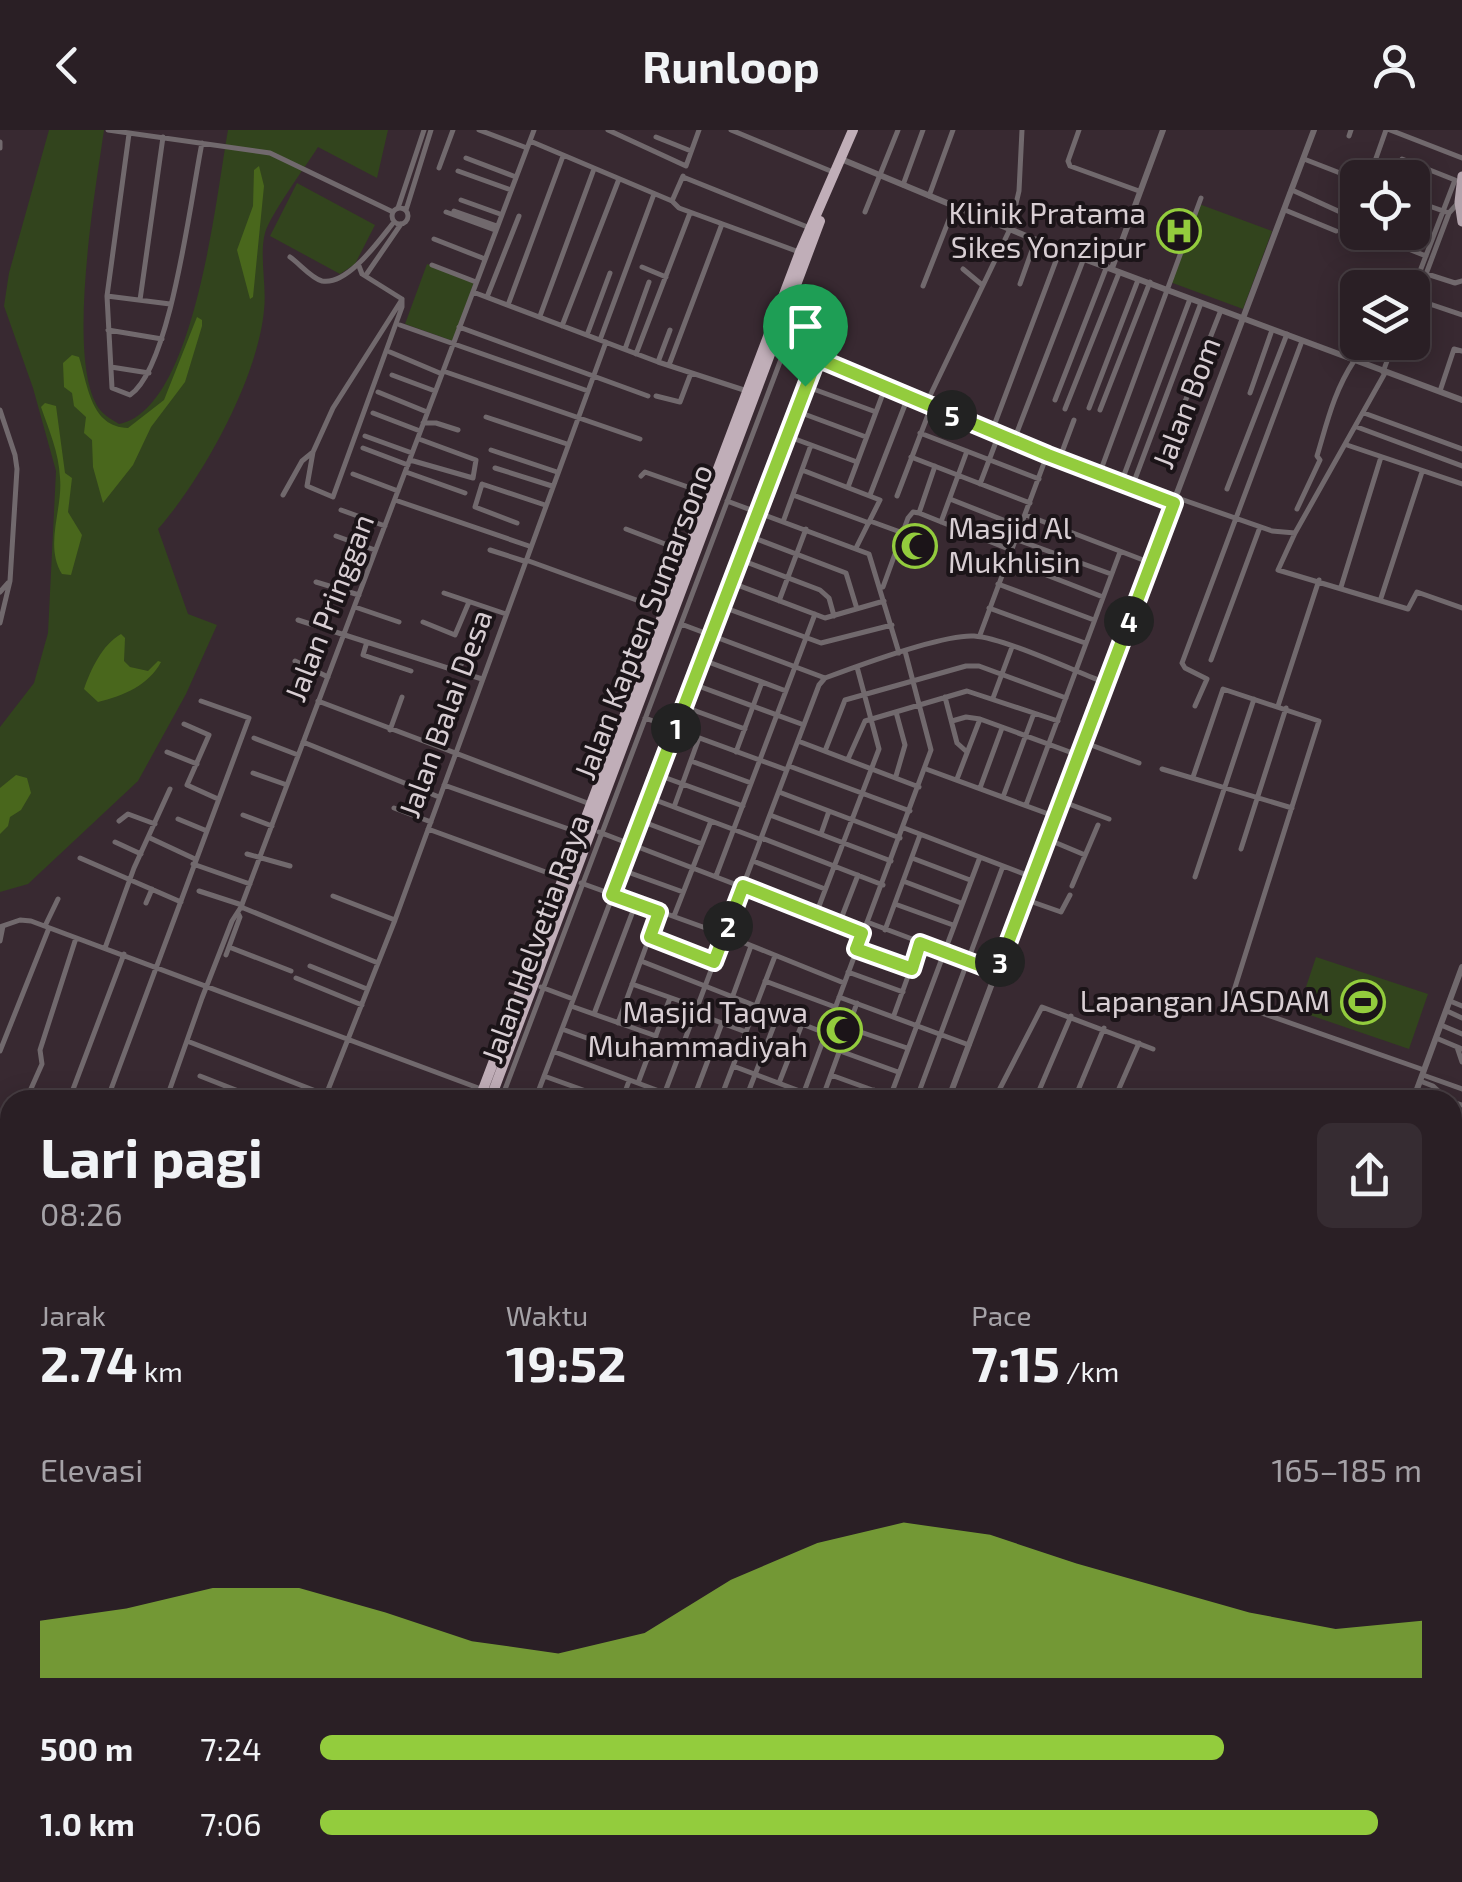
<!DOCTYPE html>
<html lang="id">
<meta charset="utf-8">
<style>
:root{--surface:#2a1f25;--page:#362c32;--text:#f1f3f6;--muted:#a5a2a7;--line:#463d42;--accent:#93cc3d}
body{margin:0;font-family:"Exo 2",sans-serif;background:var(--page);color:var(--text);height:100vh;display:flex;flex-direction:column;font-size:38px;white-space:nowrap}
*{box-sizing:border-box;margin:0}
p{font-size:32px;color:var(--muted)}
.icon{flex:none;width:55px;height:55px;fill:none;stroke:currentColor;stroke-width:2;stroke-linecap:round;stroke-linejoin:round}
.map{position:relative;flex:1;overflow:hidden}
.details{position:absolute;left:0px;top:960px;width:1462px;height:792px;display:flex;flex-direction:column;background:var(--surface);border-radius:30px 30px 0 0;box-shadow:0 5px 25px #0003,0 0 0 2px var(--line)}
.details>*{flex:none}
.controls{position:absolute;left:1340px;top:30px;display:grid;gap:20px}
.controls a{display:grid;place-items:center;width:90px;height:90px;border-radius:15px;background:var(--surface);box-shadow:0 5px 25px #0003,0 0 0 2px var(--line);font-size:50px}
.pin{position:absolute;display:grid;place-items:center;width:85px;height:85px;color:#fff;margin:-102px -42px;border-radius:50% 50% 50% 0;rotate:-45deg;box-shadow:0 0 10px #0007}
.pin .icon{rotate:45deg}
.km{position:absolute;width:50px;height:50px;margin:-25px;border-radius:50%;background:#222;color:#fff;font-size:28px;line-height:50px;text-align:center}
.round{display:grid;place-items:center;flex:none;width:105px;height:105px;border-radius:15px;background:var(--page)}
.headline{display:flex;align-items:center;justify-content:space-between;height:170px;padding:0 40px}
h1{font-size:55px;font-weight:700;line-height:75px}
.figures{display:grid;grid-template-columns:repeat(3,1fr);gap:15px;height:170px;padding:10px 40px}
.figures div{display:grid;align-content:center}
.figures b{font-size:50px;font-weight:700}
.figures small{font-size:28px;font-weight:400}
.figures p{font-size:28px}
.chart{height:280px;padding:20px 40px}
.chart p{display:flex;justify-content:space-between}
.chart svg{width:100%;height:180px;margin-top:10px;fill:var(--accent);opacity:.7}
ul{padding:0 40px;list-style:none;font-size:32px}
li{display:grid;grid-template-columns:160px 120px 1fr;align-items:center;height:75px}
li i{height:25px;border-radius:12px;background:var(--accent)}
header{display:flex;justify-content:space-between;align-items:center;height:130px;padding:0 40px;background:var(--surface);font-size:45px;font-weight:700}
.map>svg:first-child{display:block}
</style>
<header><svg class="icon" aria-label="back" viewBox="0 0 24 24"><path d="M15 5l-7 7 7 7"/></svg>Runloop<svg class="icon" aria-label="person" viewBox="0 0 24 24"><circle cx="12" cy="8" r="4"/><path d="M4 21q1-7 8-7t8 7"/></svg></header>
<div class="map">
<svg width="1462" height="1752" viewBox="0 0 1462 1752">
<rect width="100%" height="100%" fill="#382931"/>
<path fill="#32441d" d="M 49,0 L 104,0 C 96,57 64,237 101,281 C 105,286 113,290 119,294 C 195,280 216,66 228,0 L 388,0 L 377,48 L 318,17 C 306,36 270,85 265,103 C 259,126 267,156 264,180 C 258,248 203,348 158,399 L 188,484 L 217,495 L 186,564 L 138,651 L 28,754 L 0,762 L 0,597 L 34,553 L 48,503 L 56,341 L 33,258 L 4,176 L 9,143 Z
M 297,53 L 375,95 L 355,134 L 340,144 L 270,106 Z
M 1199,74 L 1272,101 L 1243,179 L 1170,152 Z
M 427,134 L 474,152 L 453,211 L 405,194 Z
M 1316,827 L 1428,864 L 1409,919 L 1298,881 Z
M 1452,1231 L 1462,1234 L 1462,1427 L 1453,1452 Z"/>
<path fill="#49671c" d="M 259,36 L 264,56 L 253,167 L 250,169 L 237,120 L 253,76 L 254,40 Z
M 197,187 L 202,190 L 202,196 L 185,252 L 151,297 L 133,335 L 103,373 L 93,337 L 92,310 L 84,303 L 86,287 L 74,276 L 72,263 L 64,257 L 63,233 L 72,225 L 79,227 C 88,256 91,297 128,298 L 164,270 Z
M 45,273 L 56,276 L 65,343 L 72,348 L 68,382 L 82,405 L 71,445 L 62,444 C 44,415 63,379 60,348 C 59,323 49,300 41,277 Z
M 121,504 L 125,508 L 124,531 L 130,537 L 148,541 L 158,531 L 161,532 C 149,555 123,566 98,572 L 84,559 C 91,539 102,515 121,504 Z
M 16,645 L 27,648 L 31,663 L 21,680 L 10,687 L 8,696 L 0,704 L 0,658 Z"/>
<g fill="none" stroke-linecap="round" stroke-linejoin="round">
<path stroke="#49671c" stroke-width="9" d="M 0,1070 L 10,1080"/>
<path stroke="#71696d" stroke-width="5" d="M 108,0 L 270,23 L 393,82
M 479,0 L 527,18
M 608,0 L 686,36
M 731,0 L 833,42
M 1079,0 L 1068,31 L 1070,36 L 1139,61
M 1390,0 L 1462,28
M 129,4 L 107,166 L 112,258 L 130,265 C 171,237 191,66 202,13
M 1349,6 L 1351,0
M 656,7 L 691,21
M 530,11 L 672,71 L 679,78 L 799,122
M 0,12 L 0,18
M 466,28 L 516,47
M 1304,29 L 1358,50
M 1402,29 L 1455,50
M 686,36 L 699,0
M 439,38 L 453,0
M 458,41 L 511,60
M 683,47 L 810,98
M 1369,48 L 1386,0
M 903,55 L 923,0
M 1292,60 L 1349,86 L 1347,101 L 1396,114 L 1426,126
M 929,66 L 953,0
M 461,70 L 500,84
M 1412,70 L 1449,83 L 1458,73
M 672,71 L 683,46
M392 86a8 8 0 1 1 16 0a8 8 0 1 1-16 0Z
M 398,78 L 424,0
M 406,80 L 431,0
M 1285,80 L 1336,101
M 454,81 L 497,96
M 446,82 L 495,100
M 865,82 L 898,0
M 434,109 L 485,129
M 290,127 C 300,134 311,148 322,151 C 348,156 380,109 394,92
M 432,135 L 476,152
M 359,136 L 362,144 L 402,169
M 642,137 L 666,147
M 963,139 L 981,154
M 1427,144 L 1455,153 L 1462,151
M 366,145 L 401,94
M 1020,154 L 1036,109
M 923,156 L 954,77
M 473,162 L 658,232 L 747,261
M 1412,162 L 1455,50
M 107,166 L 170,174
M 487,167 L 519,86
M 1412,168 L 1462,185
M 1417,168 L 1449,83
M 140,170 L 163,7
M 508,175 L 563,26
M 540,186 L 594,39
M 1355,191 L 1358,184
M 400,195 L 588,261
M 562,196 L 619,49
M 459,197 L 648,266
M 108,200 L 162,209
M 587,205 L 610,143
M 600,210 L 654,64
M 776,211 L 1047,325 L 1173,373
M 625,219 L 649,152
M 390,222 L 442,244
M 636,224 L 690,83
M 658,232 L 670,200
M 669,235 L 722,94
M 111,237 L 149,243
M 443,241 L 640,309
M 1383,242 L 1394,212
M 1385,243 L 1295,403 L 1278,440 L 1408,479 L 1417,462 L 1462,478
M 392,245 L 435,261
M 805,256 L 876,282
M 1440,261 L 1454,219 L 1462,221
M 378,262 L 427,282
M 1250,263 L 1272,200
M 656,266 L 680,272 L 691,243
M 1055,270 L 1107,136
M 926,274 L 1010,99 L 1019,61 L 1022,0
M 1089,278 L 1138,150
M 1065,279 L 1119,143
M 0,280 L 15,325 L 17,339 L 10,451 L 0,493
M 1100,280 L 1150,152
M 796,281 L 866,307
M 373,283 L 420,301
M 1364,283 L 1462,319
M 486,287 L 567,314
M 1179,287 L 1221,180
M 423,293 L 436,293 L 458,300
M 1357,297 L 1462,336
M 992,301 L 1060,120
M 920,303 L 1039,349
M 365,306 L 412,323
M 787,306 L 857,332
M 1014,310 L 1084,128
M 1347,315 L 1462,354
M 363,318 L 408,335
M 491,320 L 557,342
M 313,322 L 307,356 L 333,367 L 402,177 L 402,169
M 911,327 L 1030,373
M 410,330 L 473,348 L 476,330 L 419,309
M 1059,330 L 1074,290
M 495,338 L 552,356
M 802,340 L 880,370 L 856,418
M 406,342 L 465,363
M 353,344 L 398,361
M 1099,345 L 1201,68
M 641,346 L 645,342 L 708,364
M 1121,353 L 1190,169
M 980,354 L 999,304
M 848,357 L 885,258
M 1132,357 L 1201,173
M 1227,359 L 1287,204
M 283,365 L 302,331 L 313,322 L 333,278 L 401,171
M 793,365 L 869,393
M 870,365 L 908,267
M 897,366 L 931,277
M 1175,367 L 1272,401 L 1295,403
M 950,369 L 1021,397
M 395,370 L 529,416
M 727,371 L 869,424 L 899,523
M 1297,379 L 1320,330 L 1317,326 C 1327,293 1334,261 1354,231
M 341,380 L 385,396
M 919,383 L 1011,420
M 1026,385 L 1151,433
M 870,391 L 903,403
M 783,392 L 811,315
M 941,392 L 967,321
M 517,393 L 475,377 L 482,354 L 545,375
M 626,399 L 686,422
M 336,406 L 375,420
M 749,406 L 846,443 L 857,479
M 1015,409 L 1111,444
M 490,420 L 524,431
M 526,430 L 664,480
M 741,430 L 820,460 L 829,468 L 834,486
M 1008,430 L 1103,467
M 316,452 L 359,465
M 732,453 L 825,488 L 884,471
M 998,454 L 1094,490
M 883,457 L 908,388 L 913,382 L 919,383 L 935,336
M 1341,457 L 1381,327
M 0,462 L 8,453
M 444,463 L 506,484
M 1381,468 L 1422,342
M 779,471 L 806,399
M 355,477 L 399,492
M 723,477 L 821,513 L 892,495
M 989,478 L 1085,513
M 298,490 L 482,549
M 423,492 L 455,505 L 469,472
M 681,494 L 825,548
M 980,505 L 1047,325
M 366,515 L 363,525 L 411,541
M 703,530 L 786,561
M 1211,530 L 1260,397
M 295,531 L 328,547
M 459,540 L 472,507
M 825,548 C 857,536 943,504 974,506 C 1004,508 1074,541 1106,553
M 693,554 L 804,595
M 945,567 L 957,613 L 967,622
M 993,568 L 1012,517
M 318,571 L 590,674
M 1195,576 L 1207,549 L 1185,538 L 1182,533 L 1302,211
M 1278,576 L 1319,450
M 685,577 L 745,599
M 645,588 L 787,640
M 952,591 L 966,587 L 980,589 L 1078,625
M 184,594 L 209,605 L 187,655 L 218,669
M 390,600 L 402,567
M 254,608 L 298,625
M 798,611 L 919,657
M 303,612 L 439,667
M 1083,612 L 1139,633
M 825,621 L 845,570 L 966,536 L 979,536 L 1066,568
M 167,622 L 197,634
M 736,622 L 762,552
M 848,629 L 865,591 L 967,561 L 1058,591
M 691,631 L 751,653
M 789,636 L 910,681
M 926,639 L 1054,686
M 1162,639 L 1292,678
M 253,643 L 287,655
M 658,645 L 743,676
M 896,646 L 905,615 L 896,582
M 1193,647 L 1223,559 L 1319,591 L 1231,870 L 1236,874 L 1424,940
M 957,649 L 980,589
M 444,655 L 580,703
M 980,658 L 1002,598
M 779,662 L 900,708
M 1003,667 L 1034,583
M 650,668 L 759,709
M 1061,671 L 1109,689
M 1026,675 L 1120,422
M 674,677 L 699,608
M 394,678 L 431,692
M 243,685 L 272,696
M 770,685 L 891,731
M 178,689 L 207,701
M 119,691 L 128,684 L 155,694
M 641,691 L 702,714
M 904,698 L 1032,747
M 428,699 L 562,748
M 599,702 L 862,803
M 821,704 L 829,681
M 150,708 L 195,729
M 762,708 L 883,755
M 1047,709 L 1085,725
M 115,712 L 141,724
M 1241,719 L 1286,578
M 247,724 L 290,736
M 80,728 L 181,772
M 912,728 L 970,750
M 753,731 L 825,759
M 193,734 L 250,754
M 622,740 L 683,762
M 716,746 L 815,484
M 1195,747 L 1254,569
M 903,751 L 961,773
M 581,753 L 725,805 L 844,853
M 1072,756 L 1098,695
M 199,761 L 242,775
M 333,766 L 395,790
M 1024,769 L 1061,782 L 1070,765
M 146,773 L 152,759
M 895,774 L 953,795
M 241,777 L 378,833
M 816,784 L 879,619 L 857,537
M 674,786 L 711,691
M 867,792 L 997,841
M 839,794 L 858,745
M 45,796 L 58,769
M 0,797 L 20,790 L 31,791 L 481,959
M 885,800 L 920,705
M 650,807 L 714,832
M 0,811 L 3,796
M 229,817 L 291,841
M 105,818 L 134,738 L 170,659
M 856,819 L 912,839
M 226,825 L 240,787 L 238,783
M 1003,826 L 1019,832
M 641,831 L 825,903
M 310,836 L 367,859
M 848,842 L 903,862
M 296,848 L 362,875
M 765,851 L 835,877
M 632,854 L 697,877
M 541,857 L 573,869
M 839,867 L 969,915
M 732,868 L 751,816
M 1450,871 L 1462,876
M 571,876 L 656,906
M 1447,881 L 1462,888
M 695,883 L 746,902
M 594,884 L 636,773
M 894,885 L 920,813
M 618,893 L 659,781
M 1441,895 L 1462,904
M 849,898 L 907,918
M 562,899 L 647,930
M 1436,908 L 1462,919
M 187,911 L 326,965
M 1457,917 L 1462,932
M 0,921 L 49,798
M 840,921 L 898,942
M 555,922 L 683,970
M 733,936 L 821,969
M 831,945 L 900,970
M 1423,945 L 1462,959
M 200,946 L 261,970
M 544,946 L 611,970
M 1420,951 L 1433,956 L 1448,970
M 638,953 L 670,868
M 779,953 L 802,894
M 724,959 L 753,970
M 746,968 L 778,885
M 822,969 L 857,873
M 26,970 L 42,934 L 40,920 L 76,808
M 69,970 L 124,824
M 107,970 L 249,588 L 201,571
M 166,970 L 202,868 L 232,791 L 241,777 L 534,0
M 324,970 L 395,790 L 606,212
M 501,970 L 786,216
M 535,970 L 817,228
M 622,970 L 629,951
M 662,970 L 819,555 L 825,548
M 693,970 L 722,893
M 720,970 L 775,826
M 801,970 L 931,620 L 905,521
M 870,970 L 874,960
M 889,970 L 980,727
M 916,970 L 1003,736
M 994,970 L 1042,877 L 1153,919
M 1035,970 L 1071,886
M 1074,970 L 1104,898
M 1114,970 L 1139,913
M 1227,970 L 1234,970
M 1452,972 L 1462,975
M 1452,995 L 1462,998
M 0,1003 L 10,977
M 1452,1006 L 1462,1009
M 0,1014 L 10,1019
M 1452,1048 L 1462,1051
M 0,1057 L 10,1067
M 0,1083 L 10,1095
M 1452,1085 L 1462,1089
M 0,1149 L 10,1126
M 1452,1159 L 1462,1136
M 1452,1225 L 1462,1228
M 0,1313 L 10,1317
M 0,1359 L 10,1363
M 0,1427 L 10,1430
M 0,1471 L 10,1475
M 0,1517 L 10,1522
M 1453,1523 L 1462,1526
M 0,1560 L 10,1564
M 1452,1585 L 1462,1589
M 1452,1602 L 1462,1606
M 0,1610 L 10,1581
M 0,1655 L 10,1658
M 1452,1660 L 1462,1664
M 1452,1688 L 1462,1691
M 0,1697 L 10,1700
M 0,1718 L 10,1722
M 1452,1719 L 1462,1694
M 92,1742 L 116,1752
M 330,1742 L 354,1752
M 581,1742 L 603,1752
M 678,1742 L 698,1752
M 786,1742 L 790,1744
M 1150,1742 L 1176,1752
M 0,1747 L 12,1752
M 72,1752 L 76,1742
M 159,1752 L 163,1742
M 199,1752 L 202,1742
M 218,1752 L 221,1745
M 358,1752 L 362,1742
M 441,1752 L 445,1742
M 469,1752 L 472,1742
M 522,1752 L 525,1742
M 569,1752 L 572,1742
M 840,1752 L 843,1742
M 986,1752 L 990,1742"/>
<path stroke="#71696d" stroke-width="6" d="M 841,29 L 1060,120 L 1462,270
M 1112,138 L 1163,0
M 948,970 L 1314,0
M 1413,970 L 1462,837
M 472,1742 L 497,1752
M 34,1752 L 38,1742
M 1114,1752 L 1118,1742"/>
<path stroke="#b3a3ac" stroke-width="9" d="M 1462,46 L 1459,72 L 1462,92
M 0,1216 L 10,1218"/>
<path stroke="#c0aeb8" stroke-width="10" d="M 479,970 L 800,122 L 853,0
M 490,970 L 820,91
M 1452,1729 L 1462,1734
M 1452,1741 L 1462,1747"/>
<path stroke="#867980" stroke-width="2.5" stroke-dasharray="18 18" stroke-linecap="butt" d="M 1452,1492 L 1462,1466
M 1342,1752 L 1347,1742"/>
</g>
<g fill="none" stroke-linecap="round" stroke-linejoin="round">
<g stroke="#fff" stroke-width="20">
<path id="route" d="M 817,228 L 1048,325 L 1174,373 L 997,842 L 920,813 L 912,839 L 856,819 L 862,803 L 743,756 L 714,832 L 650,807 L 659,782 L 612,765 Z"/>
</g>
<use href="#route" stroke="#93cc3d" stroke-width="12"/>
</g>
<defs>
<g id="hospital-ring" transform="scale(2.25)"><circle r="9.5" fill="#1b1418" stroke="#93cc3d" stroke-width="1.5"/><path d="M-5-5h3v3.5h4V-5h3V5h-3V1.5h-4V5h-3Z" fill="#93cc3d"/></g>
<g id="mosque-ring" transform="scale(2.25)"><circle r="9.5" fill="#1b1418" stroke="#93cc3d" stroke-width="1.5"/><path d="M3.5-4.9A6 6 0 1 0 3.5 4.9A5 5 0 1 1 3.5-4.9Z" fill="#93cc3d"/></g>
<g id="stadium-ring" transform="scale(2.25)"><circle r="9.5" fill="#1b1418" stroke="#93cc3d" stroke-width="1.5"/><path d="M0-5a6.5 5 0 1 0 0 10a6.5 5 0 1 0 0-10ZM-3.5-1.8h7v3.6h-7Z" fill="#93cc3d"/></g>
</defs>
<g fill-rule="evenodd">
<use href="#hospital-ring" x="1179" y="101"/>
<use href="#mosque-ring" x="915" y="416"/>
<use href="#stadium-ring" x="1363" y="872"/>
<use href="#mosque-ring" x="840" y="900"/>
</g>
<g text-anchor="middle" stroke-width="8" stroke-linejoin="round" paint-order="stroke">
<g font-size="30" fill="#d8ced3" stroke="#1b1418" text-anchor="end">
<text x="1146" y="94">Klinik Pratama<tspan x="1146" dy="34">Sikes Yonzipur</tspan></text>
<text x="948" y="409" text-anchor="start">Masjid Al<tspan x="948" dy="34">Mukhlisin</tspan></text>
<text x="1330" y="882">Lapangan JASDAM</text>
<text x="808" y="893">Masjid Taqwa<tspan x="808" dy="34">Muhammadiyah</tspan></text>
</g>
<g font-size="30" fill="#d8ced3" stroke="#1b1418">
<text transform="translate(1187 273) rotate(-69)" y="10">Jalan Bom</text>
<text transform="translate(330 478) rotate(-69)" y="10">Jalan Pringgan</text>
<text transform="translate(644 492) rotate(-69)" y="10">Jalan Kapten Sumarsono</text>
<text transform="translate(446 584) rotate(-70)" y="10">Jalan Balai Desa</text>
<text transform="translate(536 809) rotate(-70)" y="10">Jalan Helvetia Raya</text>
</g>
</g>
</svg>
<div class="controls">
<a><svg class="icon" aria-label="locate" viewBox="0 0 24 24"><circle cx="12" cy="12" r="6"/><path d="M12 2v4M12 18v4M2 12h4M18 12h4"/></svg></a>
<a><svg class="icon" aria-label="layers" viewBox="0 0 24 24"><path d="M12 4l9 5-9 5-9-5zM3 14l9 5 9-5"/></svg></a>
</div>
<div class="pin" style="left:805px;top:256px;background:#1e9e55"><svg class="icon" aria-label="arrive" viewBox="0 0 24 24"><path d="M6 21V4h12l-3 4 3 4H6"/></svg></div>
<b class="km" style="left:676px;top:598px">1</b>
<b class="km" style="left:728px;top:796px">2</b>
<b class="km" style="left:1000px;top:832px">3</b>
<b class="km" style="left:1129px;top:491px">4</b>
<b class="km" style="left:952px;top:285px">5</b>
<section class="details">
<div class="headline"><div><h1>Lari pagi</h1><p>08:26</p></div><a class="round"><svg class="icon" aria-label="share" viewBox="0 0 24 24"><path d="M12 15V3M7 8l5-5 5 5M5 13v7h14v-7"/></svg></a></div>
<div class="figures">
<div><p>Jarak</p><b>2.74<small> km</small></b></div>
<div><p>Waktu</p><b>19:52</b></div>
<div><p>Pace</p><b>7:15<small> /km</small></b></div>
</div>
<div class="chart"><p><span>Elevasi</span>165–185 m</p>
<svg viewBox="0 0 160 44" preserveAspectRatio="none"><path d="M0 44V30L10 27L20 22L30 22L40 28L50 35L60 38L70 33L80 20L90 11L100 6L110 9L120 16L130 22L140 28L150 32L160 30V44z"/></svg>
</div>
<ul>
<li><b>500 m</b>7:24<i style="width:82%"></i></li>
<li><b>1.0 km</b>7:06<i style="width:96%"></i></li>
</ul>
</section>
</div>
